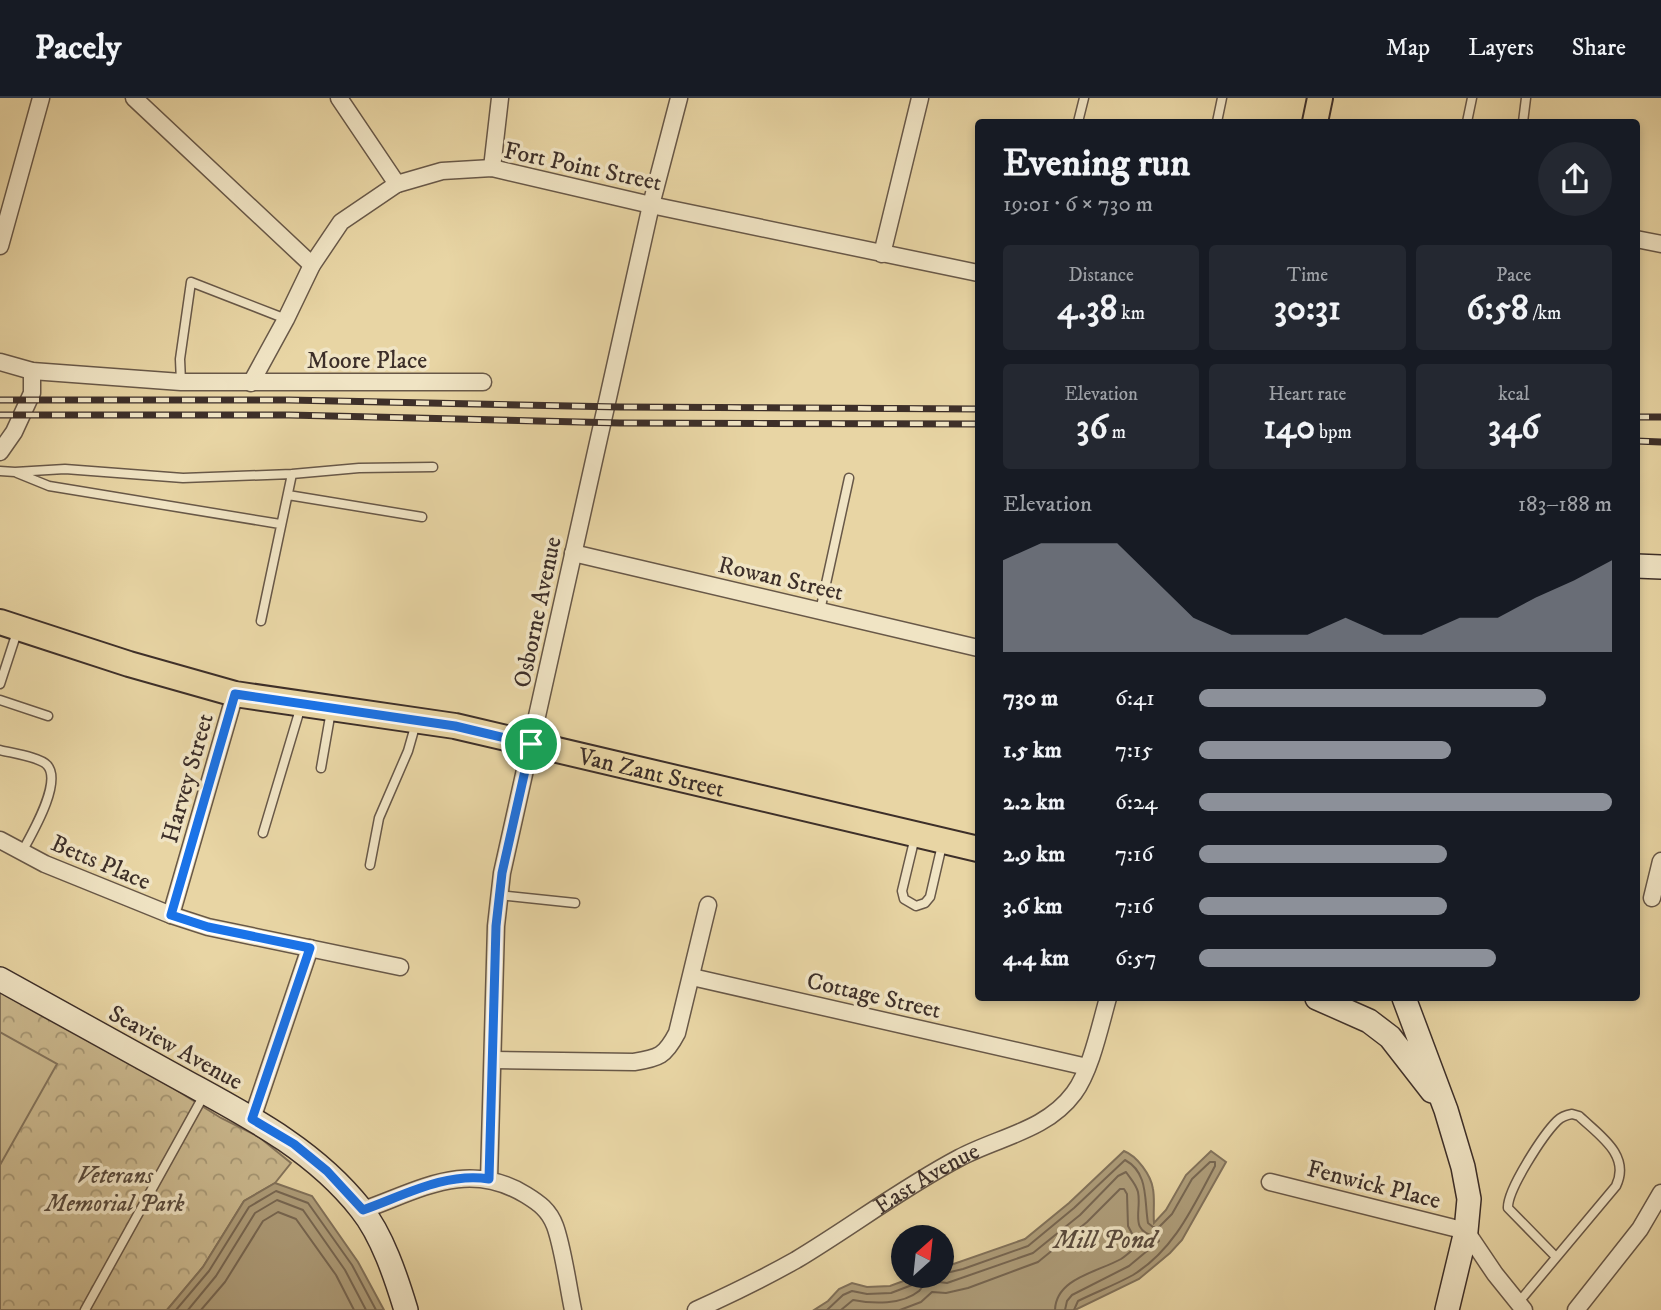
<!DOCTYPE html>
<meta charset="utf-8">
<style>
:root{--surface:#171b24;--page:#242831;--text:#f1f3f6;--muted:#9ea1a6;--line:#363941;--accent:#8c9099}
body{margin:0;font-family:"IM FELL DW Pica",serif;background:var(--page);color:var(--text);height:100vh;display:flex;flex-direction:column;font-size:26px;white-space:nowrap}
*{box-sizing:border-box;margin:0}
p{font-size:23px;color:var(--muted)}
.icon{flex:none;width:38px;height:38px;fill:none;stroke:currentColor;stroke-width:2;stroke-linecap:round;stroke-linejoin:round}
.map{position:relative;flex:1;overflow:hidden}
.panel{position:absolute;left:975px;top:21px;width:665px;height:882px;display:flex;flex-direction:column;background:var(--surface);border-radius:7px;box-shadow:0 4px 10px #0003}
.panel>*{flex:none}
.needle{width:46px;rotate:27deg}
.buttons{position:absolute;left:891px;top:1127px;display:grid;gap:14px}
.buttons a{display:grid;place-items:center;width:63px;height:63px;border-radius:50%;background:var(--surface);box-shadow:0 4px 10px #0003;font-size:35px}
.pin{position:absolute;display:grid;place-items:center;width:60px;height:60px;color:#fff;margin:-30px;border:4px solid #fff;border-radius:50%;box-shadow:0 2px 7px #0007}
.round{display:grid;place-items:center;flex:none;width:74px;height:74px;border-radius:37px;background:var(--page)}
.head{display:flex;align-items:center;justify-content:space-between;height:119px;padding:0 28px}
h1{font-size:38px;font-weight:700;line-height:52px}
.metrics{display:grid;grid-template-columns:repeat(3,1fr);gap:10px;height:119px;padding:7px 28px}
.metrics div{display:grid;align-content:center;border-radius:7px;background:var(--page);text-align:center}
.metrics b{font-size:35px;font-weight:700}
.metrics small{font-size:19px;font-weight:400}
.metrics p{font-size:19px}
.chart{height:196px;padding:14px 28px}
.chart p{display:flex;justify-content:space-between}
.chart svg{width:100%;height:126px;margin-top:7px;fill:var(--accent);opacity:.7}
ul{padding:0 28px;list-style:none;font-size:23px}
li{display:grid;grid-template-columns:112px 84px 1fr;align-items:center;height:52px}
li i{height:18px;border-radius:9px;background:var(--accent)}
header{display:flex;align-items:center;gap:42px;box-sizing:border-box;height:98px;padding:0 35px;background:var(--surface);border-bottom:2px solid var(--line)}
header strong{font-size:33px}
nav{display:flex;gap:38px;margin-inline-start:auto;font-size:24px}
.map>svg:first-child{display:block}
</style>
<header>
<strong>Pacely</strong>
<nav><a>Map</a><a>Layers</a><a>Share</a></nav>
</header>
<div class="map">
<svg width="1661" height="1212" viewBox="0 0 1661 1212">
<defs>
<pattern id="park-crowns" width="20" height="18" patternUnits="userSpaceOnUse" patternTransform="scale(1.75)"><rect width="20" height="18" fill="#cbb98f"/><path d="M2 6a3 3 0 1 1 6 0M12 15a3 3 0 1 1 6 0" fill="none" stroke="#a69775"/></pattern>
</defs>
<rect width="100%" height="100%" fill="#e8d5a4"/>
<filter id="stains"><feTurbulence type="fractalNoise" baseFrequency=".00286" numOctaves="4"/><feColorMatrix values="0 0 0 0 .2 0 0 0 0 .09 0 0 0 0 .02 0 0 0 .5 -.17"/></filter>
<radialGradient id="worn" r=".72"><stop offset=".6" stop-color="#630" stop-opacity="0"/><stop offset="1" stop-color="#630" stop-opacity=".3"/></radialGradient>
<path fill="url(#park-crowns)" stroke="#84745c" stroke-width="2" d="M 0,893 L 173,990 L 221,1020 L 259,1039 L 291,1065 L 275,1085 L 244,1103 L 203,1169 L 167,1212 L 0,1212 Z"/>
<path fill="#cbb98f" stroke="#84745c" stroke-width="2" d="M 0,934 L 57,966 L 0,1067 Z"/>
<path fill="#ae9d7a" stroke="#81715a" stroke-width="2" d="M 1124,1053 C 1137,1058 1151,1077 1153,1091 C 1155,1102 1153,1114 1154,1125 L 1166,1112 L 1186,1077 L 1211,1053 L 1226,1064 L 1182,1142 L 1170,1155 L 1139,1181 L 1075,1212 L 814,1212 L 828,1203 L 839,1191 L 852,1185 L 867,1189 L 890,1188 L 917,1178 L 942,1178 L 942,1170 L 1025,1141 L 1069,1105 Z
M 275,1085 L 312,1098 L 358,1164 L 384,1212 L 167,1212 L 203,1169 L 244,1103 Z"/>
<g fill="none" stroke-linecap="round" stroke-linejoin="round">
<path stroke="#766652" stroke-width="2" d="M 942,1176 L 963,1171 L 1028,1148 L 1074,1110 L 1125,1062 C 1149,1075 1144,1102 1148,1125 L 1153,1129 L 1159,1129 L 1172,1116 L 1192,1081 L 1210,1064 L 1215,1064 L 1215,1068 C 1193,1109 1174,1152 1133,1177 C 1115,1187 1096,1194 1078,1203 L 1074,1212
M 176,1212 L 209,1173 L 249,1109 L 276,1093 L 308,1105 L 352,1167 L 376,1212
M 188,1212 L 216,1178 L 255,1115 L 277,1102 L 303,1112 L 345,1172 L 366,1212
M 201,1212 L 225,1184 L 263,1123 L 278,1114 L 296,1121 L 336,1177 L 354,1212
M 827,1212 L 843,1197 L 852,1193 L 867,1196 L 891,1195 L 912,1187 L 916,1178
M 841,1212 L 853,1202 C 873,1206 902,1207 919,1193 C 923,1189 925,1183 927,1179 L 939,1184 L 947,1185 L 1033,1155 L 1080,1117 L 1118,1078 L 1126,1074 C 1130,1080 1136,1086 1138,1094 C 1142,1114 1128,1133 1157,1139 L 1159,1143 L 1129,1168 L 1072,1197 L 1067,1203 L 1065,1212
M 900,1212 L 921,1204 L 932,1194 L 946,1195 L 968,1190 L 1038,1164 L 1087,1124 L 1120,1091 L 1124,1091 L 1127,1096 L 1128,1128 L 1138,1147 C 1133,1151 1127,1157 1121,1161 C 1098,1174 1056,1180 1055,1212"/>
<g stroke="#685848" stroke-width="11">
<path id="lane" d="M 1078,24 L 1084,0
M 1217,24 L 1222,0
M 1467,24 L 1472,0
M 1523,24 L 1526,0
M 181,284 L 180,261 L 191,184 L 286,221
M 0,373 L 15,374 L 65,371 L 183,380 L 292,376 L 359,370 L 433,369
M 17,375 L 49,388 L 280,426
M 288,397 L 422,419
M 820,513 L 849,380
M 261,523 L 292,376
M 0,586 L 17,534
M 0,602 L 48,618
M 0,652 C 11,655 40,659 47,667 C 63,684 31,737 22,754
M 321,670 L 331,613
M 263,735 L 301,608
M 915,739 L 902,793 L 904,801 L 916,808 L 925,805 L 930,799 L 942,747
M 370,767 L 379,720 L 408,653 L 416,625
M 499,797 L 575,805
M 1518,1205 L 1616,1088 C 1631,1057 1599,1037 1579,1018 L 1572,1016 C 1566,1017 1561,1019 1557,1023 C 1543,1037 1507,1092 1508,1110 L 1556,1159
M 85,1212 L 204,997"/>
</g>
<g stroke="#685848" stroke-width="19">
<g id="street">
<path d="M 134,0 L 312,167"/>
<path d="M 339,0 L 397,86"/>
<path d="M 492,70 L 500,0"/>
<path d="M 1636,141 L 1661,146"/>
<path d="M 0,148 L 41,0"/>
<path d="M 882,156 L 920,0"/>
<path d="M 0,264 L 32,273 L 181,284 L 483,284"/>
<path d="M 251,285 L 286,221 L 312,167 L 341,124 L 397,86 L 442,73 L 492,70 L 651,107 L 978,175"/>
<path d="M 0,354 L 14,334 L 32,295 L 32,273"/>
<path d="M 573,455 L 978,550"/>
<path d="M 0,742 L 45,766 L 171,817 L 208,829 L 400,869"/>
<path d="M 1652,800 L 1661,763"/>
<path d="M 171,817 L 235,596"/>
<path d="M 692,879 L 1087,969"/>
<path d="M 493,962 L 634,964 C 659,960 665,958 677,935 L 708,807"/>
<path d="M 252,1021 L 310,850"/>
<path d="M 489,1081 L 496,828 L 502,775 L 651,107 L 679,0"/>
<path d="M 1270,1084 L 1466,1133 L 1495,1176 L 1524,1212"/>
<path d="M 363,1112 C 420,1092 467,1061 526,1097 C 539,1105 549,1112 555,1128 C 563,1150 568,1188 573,1212"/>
<path id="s1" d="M 696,1212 C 729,1197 764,1180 796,1162 C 851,1129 902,1090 959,1060 C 998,1039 1046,1033 1074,995 C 1091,972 1100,928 1108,900"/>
<path d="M 1576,1212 L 1640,1131 L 1661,1095"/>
</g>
</g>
<g stroke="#3d2f29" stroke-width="26">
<path id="secondary" d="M 1636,468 L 1661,469
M 0,881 C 59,914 118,946 177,979 C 244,1016 312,1049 361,1111 C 382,1137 396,1179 406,1212
M 1317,900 L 1369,923 L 1390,939 L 1432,993
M 1404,900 L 1446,1012 L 1463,1069 L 1469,1101 L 1466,1133 L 1447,1212"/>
</g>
<g stroke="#3d2f29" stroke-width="28">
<g id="primary">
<path d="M 1315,24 L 1320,0"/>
<path id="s2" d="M 0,524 L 129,566 L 235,596 L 455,628 L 978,751"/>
</g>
</g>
<use href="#lane" stroke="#f0e4c4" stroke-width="8"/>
<use href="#street" stroke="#f0e4c4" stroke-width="16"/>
<use href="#secondary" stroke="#f0e4c4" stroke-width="23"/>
<use href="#primary" stroke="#e8d5a4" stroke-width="24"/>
<g stroke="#3d2f29" stroke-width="7">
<path id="rail" d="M 0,302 L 289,302 L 620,309 L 978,311
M 0,317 L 289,317 L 620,325 L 978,326
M 1636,319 L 1661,319
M 1636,343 L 1661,344"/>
</g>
<use href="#rail" stroke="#f0e4c4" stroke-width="4.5" stroke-dasharray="13" stroke-linecap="butt"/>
</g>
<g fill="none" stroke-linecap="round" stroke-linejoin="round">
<g stroke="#fff" stroke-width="14">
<path id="route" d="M 235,596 L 455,628 L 531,646 L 502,775 L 496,828 L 489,1081 C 445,1074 403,1098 363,1112 L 327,1073 L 294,1046 L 252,1021 L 310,850 L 208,829 L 171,817 Z"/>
</g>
<use href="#route" stroke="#1a73e8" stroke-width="9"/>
</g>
<g text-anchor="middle" stroke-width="7" stroke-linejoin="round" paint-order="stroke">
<g font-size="24" fill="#3d2f29" stroke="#f0e4c4">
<text transform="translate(583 68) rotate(12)" y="8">Fort Point Street</text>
<text x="367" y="270">Moore Place</text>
<text transform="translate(781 480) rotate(13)" y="8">Rowan Street</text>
<text transform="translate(537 514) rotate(-78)" y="8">Osborne Avenue</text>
<text dy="8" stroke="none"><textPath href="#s2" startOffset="670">Van Zant Street</textPath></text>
<text transform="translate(187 680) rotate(-74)" y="8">Harvey Street</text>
<text transform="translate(101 764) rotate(23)" y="8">Betts Place</text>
<text transform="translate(874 897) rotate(13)" y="8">Cottage Street</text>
<text transform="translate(176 949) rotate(29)" y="8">Seaview Avenue</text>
<text dy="8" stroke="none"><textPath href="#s1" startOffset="266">East Avenue</textPath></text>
<text transform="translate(1374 1086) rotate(14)" y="8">Fenwick Place</text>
</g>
<g font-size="24" font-style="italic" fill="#594b3d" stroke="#f0e4c4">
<text x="115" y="1085">Veterans<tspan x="115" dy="28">Memorial Park</tspan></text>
</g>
<g font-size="26" font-style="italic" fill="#594a3d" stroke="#f0e4c4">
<text x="1105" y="1150">Mill Pond</text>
</g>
</g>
<rect width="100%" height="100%" filter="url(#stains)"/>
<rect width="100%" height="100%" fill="url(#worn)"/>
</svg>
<div class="buttons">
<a><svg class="needle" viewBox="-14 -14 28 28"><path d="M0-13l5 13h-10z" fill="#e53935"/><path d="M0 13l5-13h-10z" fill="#9ea1a6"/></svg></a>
</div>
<div class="pin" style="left:531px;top:646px;background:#1e9e55"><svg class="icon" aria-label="arrive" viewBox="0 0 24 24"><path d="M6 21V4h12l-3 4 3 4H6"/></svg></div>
<section class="panel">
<div class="head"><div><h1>Evening run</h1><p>19:01 · 6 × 730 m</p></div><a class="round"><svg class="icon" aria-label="share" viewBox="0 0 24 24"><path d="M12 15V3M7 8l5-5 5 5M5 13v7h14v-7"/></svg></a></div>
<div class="metrics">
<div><p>Distance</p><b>4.38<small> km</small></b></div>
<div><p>Time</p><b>30:31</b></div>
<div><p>Pace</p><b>6:58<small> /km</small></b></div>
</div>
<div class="metrics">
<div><p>Elevation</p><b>36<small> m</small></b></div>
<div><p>Heart rate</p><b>140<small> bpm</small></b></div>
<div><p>kcal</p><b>346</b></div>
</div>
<div class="chart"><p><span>Elevation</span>183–188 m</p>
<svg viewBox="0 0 160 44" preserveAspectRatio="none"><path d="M0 44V12L10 6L20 6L30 6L40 19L50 32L60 38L70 38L80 38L90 32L100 38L110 38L120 32L130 32L140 25L150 19L160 12V44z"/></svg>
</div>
<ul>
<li><b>730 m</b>6:41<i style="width:84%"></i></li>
<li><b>1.5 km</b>7:15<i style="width:61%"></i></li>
<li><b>2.2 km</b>6:24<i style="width:100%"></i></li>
<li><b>2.9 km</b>7:16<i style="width:60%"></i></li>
<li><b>3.6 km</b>7:16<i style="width:60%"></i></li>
<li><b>4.4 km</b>6:57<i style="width:72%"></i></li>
</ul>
</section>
</div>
